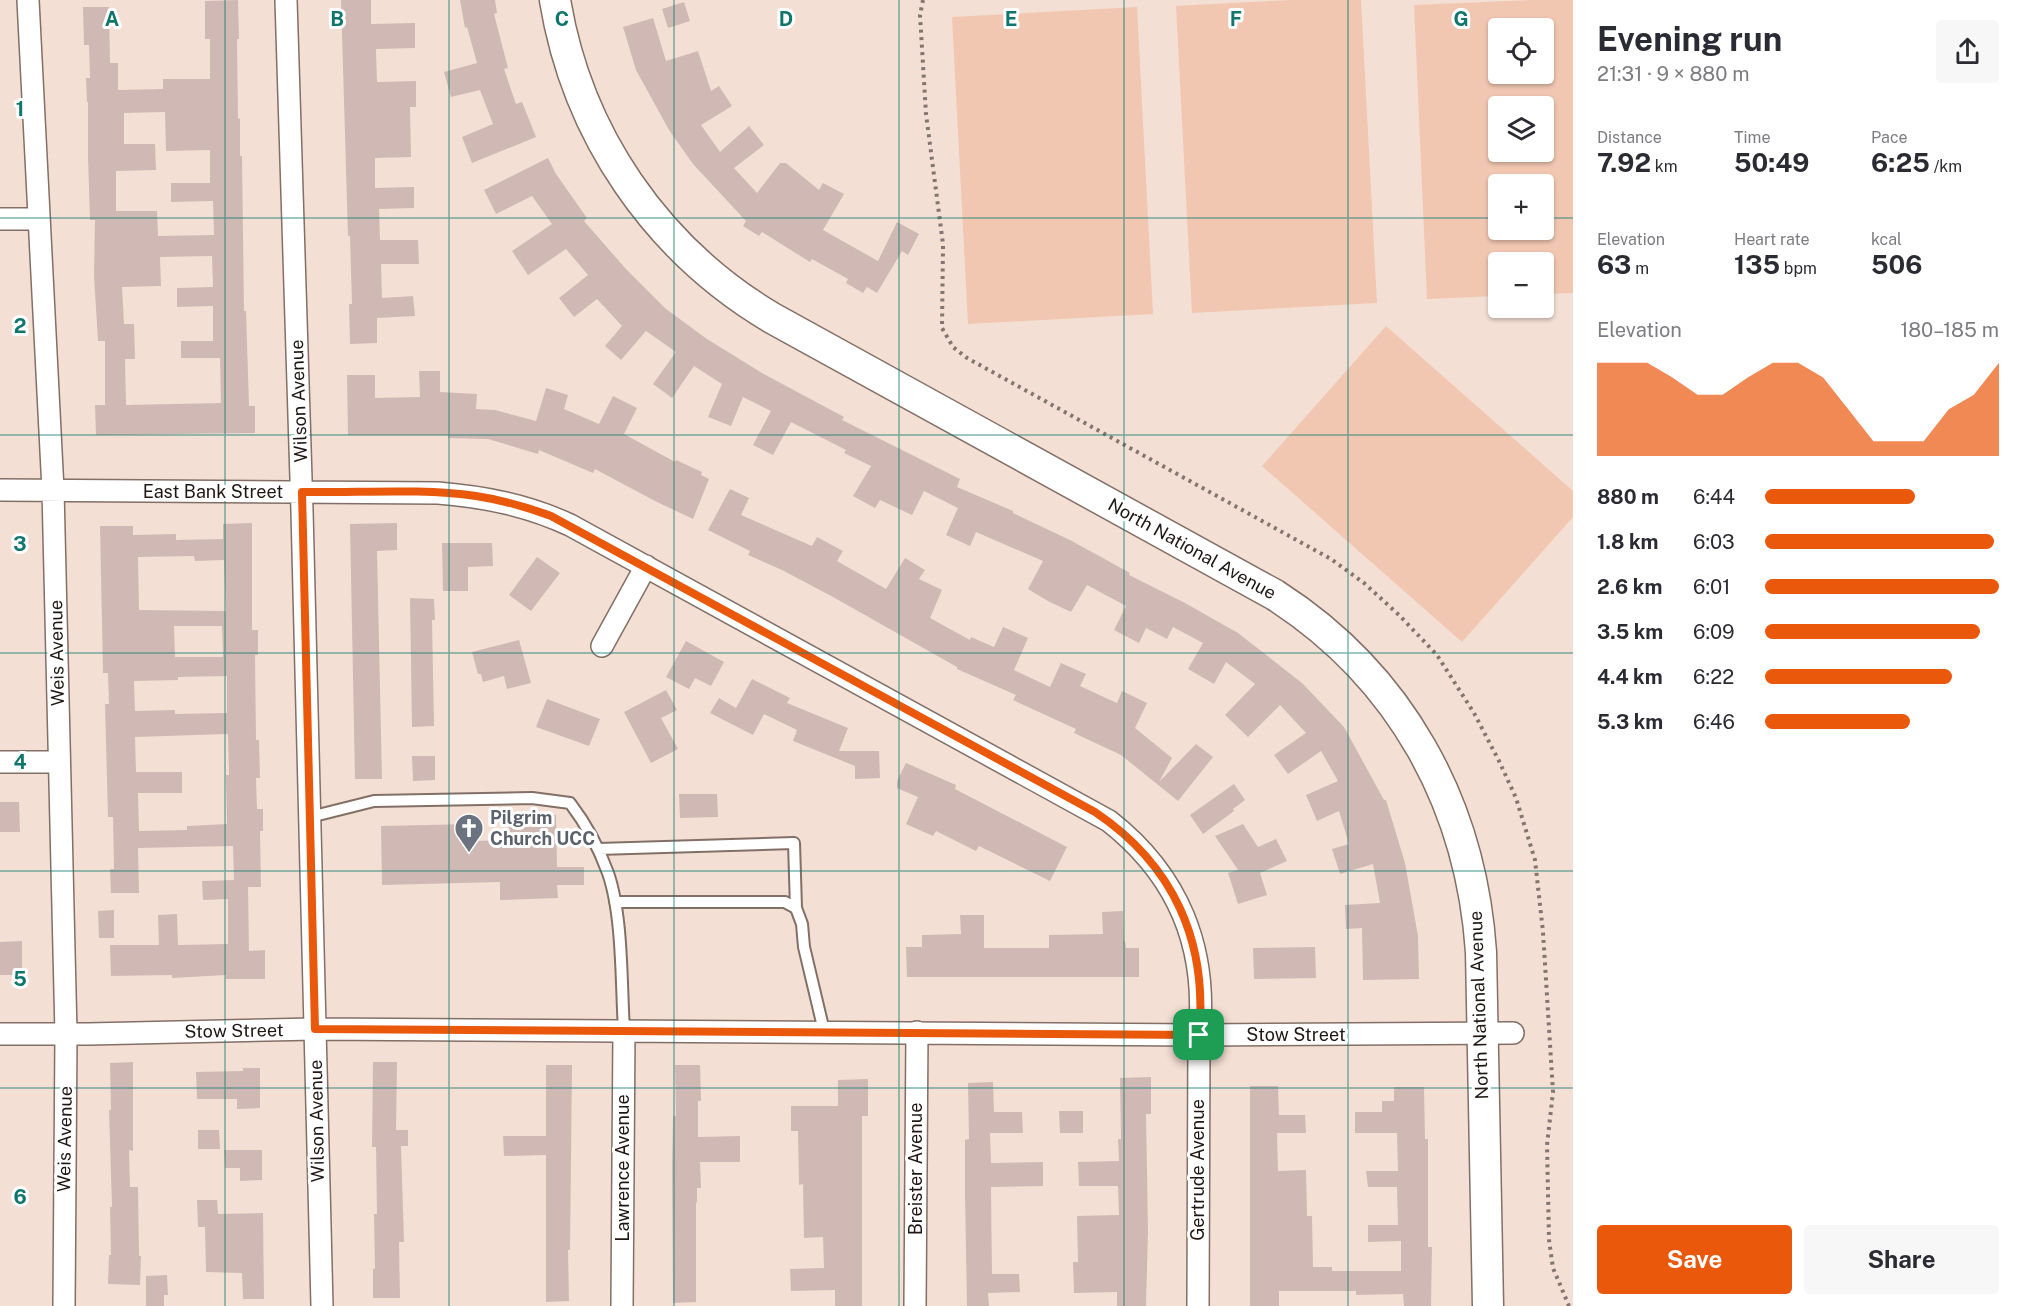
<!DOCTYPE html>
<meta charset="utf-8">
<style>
:root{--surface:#fff;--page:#f7f7f7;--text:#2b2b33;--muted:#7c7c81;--accent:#ea580c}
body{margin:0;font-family:"Public Sans",sans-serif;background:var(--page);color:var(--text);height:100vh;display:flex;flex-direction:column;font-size:22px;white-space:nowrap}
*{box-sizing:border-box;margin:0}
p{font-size:20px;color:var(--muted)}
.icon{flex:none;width:33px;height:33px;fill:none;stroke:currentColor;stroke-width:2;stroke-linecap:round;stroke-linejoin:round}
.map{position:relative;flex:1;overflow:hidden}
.drawer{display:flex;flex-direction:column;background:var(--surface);width:450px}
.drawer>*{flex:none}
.fabs{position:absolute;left:1488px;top:18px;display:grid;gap:12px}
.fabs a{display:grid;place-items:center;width:66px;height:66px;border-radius:6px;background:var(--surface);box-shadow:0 2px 4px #0004;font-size:30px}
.pin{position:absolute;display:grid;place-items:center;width:51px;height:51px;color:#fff;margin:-26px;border-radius:12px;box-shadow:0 3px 9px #0006}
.round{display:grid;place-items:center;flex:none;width:63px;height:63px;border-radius:6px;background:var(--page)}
.headline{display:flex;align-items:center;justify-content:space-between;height:102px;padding:0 24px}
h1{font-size:33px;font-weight:700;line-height:45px}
.figures{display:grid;grid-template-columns:repeat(3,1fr);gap:9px;height:102px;padding:6px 24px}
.figures div{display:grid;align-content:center}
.figures b{font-size:26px;font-weight:700}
.figures small{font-size:16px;font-weight:400}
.figures p{font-size:16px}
.chart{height:168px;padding:12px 24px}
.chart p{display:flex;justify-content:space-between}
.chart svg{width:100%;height:108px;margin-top:6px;fill:var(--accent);opacity:.7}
.button{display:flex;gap:12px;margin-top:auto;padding:12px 24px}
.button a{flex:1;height:69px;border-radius:6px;background:var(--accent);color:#fff;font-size:24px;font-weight:700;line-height:69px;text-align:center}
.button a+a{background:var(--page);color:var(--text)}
ul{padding:0 24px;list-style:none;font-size:20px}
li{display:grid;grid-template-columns:96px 72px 1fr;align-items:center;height:45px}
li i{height:15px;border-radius:8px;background:var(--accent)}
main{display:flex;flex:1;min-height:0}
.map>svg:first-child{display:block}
</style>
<main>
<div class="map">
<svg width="1573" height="1306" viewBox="0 0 1573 1306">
<rect width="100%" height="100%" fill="#f4dfd4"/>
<path fill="#f1c7b1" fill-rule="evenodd" d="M 1291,0 L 1361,0 L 1377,303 L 1192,313 L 1176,6 Z
M 1529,0 L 1573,0 L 1573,293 L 1544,294 L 1544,262 L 1498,262 L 1498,296 L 1427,299 L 1414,5 ZM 1544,28 L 1544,74 L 1498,74 L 1498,28 ZM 1544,106 L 1544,152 L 1498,152 L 1498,106 ZM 1498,184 L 1544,184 L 1544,230 L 1498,230 Z
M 1137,7 L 1153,314 L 968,324 L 952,17 Z
M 1386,326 L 1573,491 L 1573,517 L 1462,642 L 1262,466 Z"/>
<path fill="#d0b9b4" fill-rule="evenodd" d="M 238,0 L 239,39 L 237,39 L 238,119 L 240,118 L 240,156 L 242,156 L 244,311 L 246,311 L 249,406 L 255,406 L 255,433 L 96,435 L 95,405 L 105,405 L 105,341 L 98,341 L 94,276 L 95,220 L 90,220 L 88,157 L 88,102 L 87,102 L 86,78 L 90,78 L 89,45 L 84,45 L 83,7 L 109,7 L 110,63 L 118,63 L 118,90 L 163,89 L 163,79 L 210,79 L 210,39 L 205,39 L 205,1 ZM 165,112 L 166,151 L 210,150 L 210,183 L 171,183 L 171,202 L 213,201 L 214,235 L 158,236 L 157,211 L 116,211 L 116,171 L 156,170 L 155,144 L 124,144 L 124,113 ZM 212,256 L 213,287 L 177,288 L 177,307 L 213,306 L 213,341 L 181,341 L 181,358 L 220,358 L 221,403 L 126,405 L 125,359 L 135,359 L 134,324 L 124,324 L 122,287 L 161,286 L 160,257 Z
M 341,0 L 371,0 L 371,24 L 415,23 L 415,48 L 376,49 L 377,82 L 416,81 L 416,107 L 410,107 L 411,157 L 375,158 L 375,188 L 414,187 L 414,208 L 379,209 L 380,240 L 418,240 L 419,264 L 381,264 L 382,298 L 413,296 L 415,316 L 377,318 L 377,343 L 350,344 L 349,304 L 352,304 L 350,236 L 348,236 Z
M 460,0 L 495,0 L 497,13 L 494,14 L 508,68 L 504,69 L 516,104 L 522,102 L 536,137 L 472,163 L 462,137 L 493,124 L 480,90 L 451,97 L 444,72 L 477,63 L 467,27 L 465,28 Z
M 684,2 L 690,21 L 668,28 L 662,9 Z
M 653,18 L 666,61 L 698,51 L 711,91 L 719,86 L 732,106 L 701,125 L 720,152 L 749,126 L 764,145 L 734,168 L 757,193 L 780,163 L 786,163 L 819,190 L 823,183 L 844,194 L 823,230 L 878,261 L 897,222 L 919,234 L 908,255 L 902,251 L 877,293 L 867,287 L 863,293 L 846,283 L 848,279 L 812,259 L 810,262 L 762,232 L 759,236 L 743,226 L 746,221 L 693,164 L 669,130 L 636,70 L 623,27 Z
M 548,158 L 556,174 L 587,218 L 584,221 L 626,269 L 666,309 L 707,339 L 762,373 L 844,417 L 842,420 L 960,479 L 957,487 L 1013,511 L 1013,513 L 1070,540 L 1130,573 L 1129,575 L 1185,603 L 1238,633 L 1302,683 L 1344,727 L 1384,800 L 1386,800 L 1405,863 L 1418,936 L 1419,979 L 1363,980 L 1362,928 L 1346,929 L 1345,905 L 1380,903 L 1373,864 L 1340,874 L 1332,849 L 1349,844 L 1339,811 L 1317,821 L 1306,795 L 1338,781 L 1321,751 L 1288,774 L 1274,755 L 1306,733 L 1280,705 L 1248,737 L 1225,715 L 1255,684 L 1226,662 L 1214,684 L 1188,669 L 1203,643 L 1173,627 L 1167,639 L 1146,628 L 1139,643 L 1114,630 L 1126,606 L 1087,585 L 1071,612 L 1048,601 L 1028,589 L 1043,561 L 976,532 L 970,546 L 946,535 L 958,508 L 924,491 L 912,515 L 880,500 L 875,508 L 853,496 L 871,466 L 844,453 L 846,450 L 791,422 L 773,455 L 753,445 L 771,411 L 743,397 L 731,426 L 708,417 L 722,384 L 694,366 L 672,398 L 653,384 L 676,352 L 646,331 L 621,360 L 605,346 L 622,326 L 597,299 L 574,317 L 559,298 L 588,275 L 566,249 L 528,275 L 512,251 L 552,224 L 532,196 L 496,214 L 484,190 Z
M 419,371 L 440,371 L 440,392 L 477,394 L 476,409 L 495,410 L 536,421 L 546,388 L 568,395 L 564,409 L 599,424 L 613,396 L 637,408 L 624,434 L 675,462 L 676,460 L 702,472 L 701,475 L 709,479 L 693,519 L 655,501 L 595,469 L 593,473 L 539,450 L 538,454 L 488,439 L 448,438 L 448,435 L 348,435 L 347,375 L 375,375 L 375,398 L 420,397 Z
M 730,489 L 749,498 L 741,515 L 812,546 L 817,537 L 843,551 L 837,561 L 886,589 L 905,558 L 925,570 L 919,579 L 942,590 L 930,618 L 970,640 L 971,637 L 994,647 L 1003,627 L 1028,638 L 1014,670 L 1050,687 L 1061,663 L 1086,674 L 1080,686 L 1117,703 L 1122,691 L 1147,703 L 1135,728 L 1172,758 L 1159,782 L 1196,744 L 1213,757 L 1178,801 L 1121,755 L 1074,733 L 1076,729 L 1013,700 L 1016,695 L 957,669 L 957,667 L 833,597 L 782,570 L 748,555 L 750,551 L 708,530 Z
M 252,523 L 252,630 L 258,630 L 258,655 L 255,655 L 256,740 L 259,740 L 260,778 L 256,778 L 257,809 L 263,809 L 263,831 L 260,831 L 261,887 L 248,887 L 249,951 L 265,950 L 265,979 L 226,979 L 226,975 L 172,978 L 172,975 L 111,976 L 110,945 L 159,945 L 158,915 L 177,914 L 178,945 L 228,944 L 228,899 L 203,900 L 202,881 L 234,880 L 233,846 L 138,848 L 139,893 L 111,893 L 110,869 L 114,869 L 113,817 L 108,817 L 105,704 L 109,704 L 108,673 L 103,673 L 100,526 L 133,526 L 133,535 L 176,534 L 176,540 L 223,539 L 223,524 ZM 194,556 L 195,561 L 224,560 L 226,611 L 139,610 L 138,557 ZM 174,626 L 222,626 L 223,657 L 175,657 ZM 227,676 L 227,713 L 175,714 L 175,710 L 135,711 L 134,681 L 178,680 L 178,677 ZM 228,734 L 229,775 L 226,775 L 227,824 L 187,826 L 187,830 L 139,831 L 138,793 L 182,793 L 182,772 L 136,772 L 135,737 Z
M 397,523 L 397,550 L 377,551 L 382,779 L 355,779 L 350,524 Z
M 442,543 L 492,543 L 493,566 L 468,567 L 468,591 L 443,591 Z
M 537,557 L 560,573 L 531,611 L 509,595 Z
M 410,598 L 434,599 L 435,620 L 432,620 L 434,726 L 412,727 Z
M 519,640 L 531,683 L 507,689 L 504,676 L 483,682 L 481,674 L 478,674 L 472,652 Z
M 686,641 L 724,662 L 711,686 L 695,678 L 689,689 L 666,677 Z
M 752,679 L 790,698 L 787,703 L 848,728 L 839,751 L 879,751 L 880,778 L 855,779 L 855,766 L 793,741 L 797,730 L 764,714 L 753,735 L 710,713 L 719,698 L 736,708 Z
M 666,690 L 677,710 L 661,718 L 678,749 L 651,763 L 624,712 Z
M 547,699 L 600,719 L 589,746 L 536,727 Z
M 412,756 L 435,756 L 435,780 L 413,781 Z
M 906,763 L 956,785 L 955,789 L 1067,847 L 1050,881 L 979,846 L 976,851 L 936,831 L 933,836 L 906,824 L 918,797 L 897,788 L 897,781 Z
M 1234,784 L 1245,800 L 1233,809 L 1234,811 L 1203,834 L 1190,815 Z
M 679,794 L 717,794 L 718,817 L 680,818 Z
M 0,802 L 19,802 L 20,832 L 0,832 Z
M 556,815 L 557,867 L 584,867 L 584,885 L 557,885 L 558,898 L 500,900 L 500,882 L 382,885 L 381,826 L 471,824 L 471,841 L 509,840 L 508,816 Z
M 1243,824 L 1258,847 L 1276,839 L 1287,861 L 1260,873 L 1267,895 L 1238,904 L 1228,873 L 1238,870 L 1215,836 Z
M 114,910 L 114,938 L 99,938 L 98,911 Z
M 1123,911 L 1124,941 L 1125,941 L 1126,948 L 1139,948 L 1139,977 L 907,977 L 906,947 L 922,947 L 922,935 L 961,934 L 960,915 L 984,915 L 984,948 L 1049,948 L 1049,935 L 1103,934 L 1102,912 Z
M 22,941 L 22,975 L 0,975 L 0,942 Z
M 1315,947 L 1316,978 L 1254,979 L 1253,948 Z
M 133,1062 L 133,1151 L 129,1150 L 130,1187 L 138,1187 L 139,1256 L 141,1256 L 140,1285 L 108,1284 L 109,1255 L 111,1255 L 110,1207 L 112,1207 L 109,1110 L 111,1110 L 110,1063 Z
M 373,1062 L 397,1062 L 396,1130 L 408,1130 L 408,1146 L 401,1146 L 404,1242 L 399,1242 L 400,1298 L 373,1298 L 373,1269 L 375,1269 L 374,1214 L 377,1214 L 376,1147 L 372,1147 Z
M 546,1065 L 572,1065 L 570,1250 L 568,1250 L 569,1301 L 546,1302 L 546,1155 L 504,1156 L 503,1136 L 546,1136 Z
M 675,1065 L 700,1065 L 701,1101 L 698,1101 L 698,1137 L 740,1136 L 740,1162 L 700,1162 L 701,1188 L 697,1188 L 697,1202 L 696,1203 L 696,1302 L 673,1303 L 672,1166 L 673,1116 L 676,1116 Z
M 243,1068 L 260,1068 L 260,1108 L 237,1109 L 237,1099 L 197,1099 L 196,1072 L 243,1071 Z
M 1151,1077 L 1151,1114 L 1146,1114 L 1148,1231 L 1146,1306 L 1117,1306 L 1117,1292 L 1074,1293 L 1073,1262 L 1078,1262 L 1077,1216 L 1119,1215 L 1118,1186 L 1079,1186 L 1078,1162 L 1119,1161 L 1118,1139 L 1121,1139 L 1120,1078 Z
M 868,1079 L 868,1116 L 862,1116 L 862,1306 L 835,1306 L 835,1290 L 791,1291 L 790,1269 L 824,1268 L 823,1237 L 804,1238 L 803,1184 L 799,1185 L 798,1131 L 791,1131 L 791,1106 L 838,1106 L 838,1080 Z
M 993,1082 L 994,1112 L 1022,1112 L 1023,1133 L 990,1133 L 991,1163 L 1043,1162 L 1043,1186 L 991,1187 L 992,1274 L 1019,1274 L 1020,1292 L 988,1293 L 989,1306 L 967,1306 L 965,1193 L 965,1140 L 969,1139 L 968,1083 Z
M 1250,1086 L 1278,1086 L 1279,1115 L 1305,1115 L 1306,1133 L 1277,1133 L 1278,1171 L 1306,1170 L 1307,1216 L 1312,1216 L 1313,1267 L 1332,1267 L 1332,1271 L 1401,1271 L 1401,1241 L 1368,1242 L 1368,1225 L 1398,1225 L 1397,1187 L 1368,1187 L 1366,1171 L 1398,1171 L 1397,1133 L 1355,1133 L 1355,1112 L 1382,1112 L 1382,1101 L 1394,1101 L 1394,1087 L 1424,1087 L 1425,1139 L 1428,1139 L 1428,1247 L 1432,1247 L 1431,1306 L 1404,1306 L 1403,1294 L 1356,1295 L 1356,1291 L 1279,1291 L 1279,1306 L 1250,1306 Z
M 1059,1111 L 1083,1111 L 1083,1133 L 1060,1133 Z
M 198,1130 L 219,1130 L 220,1149 L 198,1149 Z
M 224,1150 L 262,1150 L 262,1180 L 240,1181 L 240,1168 L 225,1168 Z
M 197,1200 L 217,1200 L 218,1214 L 263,1213 L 264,1299 L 243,1299 L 242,1273 L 206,1272 L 205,1227 L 198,1227 Z
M 167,1275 L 168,1295 L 164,1295 L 164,1306 L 146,1306 L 146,1276 Z"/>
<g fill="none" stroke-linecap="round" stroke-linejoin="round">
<g stroke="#826f66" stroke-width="14">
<path id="lane" d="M 310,817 L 374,801 L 532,798 L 570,803 C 586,824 599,848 608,873 C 623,916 621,984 624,1030
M 598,849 L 794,843 L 796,908
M 615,902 L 785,902 L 796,908 L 802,924 L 804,947 L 824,1031"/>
</g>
<g stroke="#826f66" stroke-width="24">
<path id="street" d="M 28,0 L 53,490 L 66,1034 L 64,1306
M 286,0 L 302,511 L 322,1306
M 0,219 L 39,219
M 0,490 L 438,493 C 485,497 527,505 570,525 L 1109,821 C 1178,875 1208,948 1199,1035 L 1198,1306
M 602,646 L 646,566
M 0,762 L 59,762
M 0,1034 L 89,1034 L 315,1029 L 1199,1035 L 1513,1033
M 622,1306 L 624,1030
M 915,1306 L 917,1032"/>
</g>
<g stroke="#826f66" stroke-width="33">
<path id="secondary" d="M 555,0 C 577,134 656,249 772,318 L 1275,595 C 1401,676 1471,804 1481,952 L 1488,1306"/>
</g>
<path stroke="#83756f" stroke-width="4" stroke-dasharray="3 4.5" stroke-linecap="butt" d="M 923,0 L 920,15 L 926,114 L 943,244 L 942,328 L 953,347 L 967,358 L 1331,559 L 1364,583 L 1399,615 L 1437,655 L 1474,713 L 1499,761 L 1516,798 L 1535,860 L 1543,932 L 1553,1092 L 1547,1145 L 1549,1240 L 1553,1268 L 1569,1306"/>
<use href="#lane" stroke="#fff" stroke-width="10"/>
<use href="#street" stroke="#fff" stroke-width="21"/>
<use href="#secondary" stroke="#fff" stroke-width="30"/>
</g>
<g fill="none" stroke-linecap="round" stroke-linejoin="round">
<g stroke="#fff" stroke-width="12">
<path id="route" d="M 302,492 C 359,493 420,488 476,496 C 502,500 527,507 551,516 L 1095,812 C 1174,865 1208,942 1199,1035 L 315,1029 Z"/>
</g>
<use href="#route" stroke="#ea580c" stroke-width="8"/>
</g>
<path fill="none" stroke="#0f766e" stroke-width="1.5" stroke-opacity="0.55" d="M 225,0 L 225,1306M 449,0 L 449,1306M 674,0 L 674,1306M 899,0 L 899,1306M 1124,0 L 1124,1306M 1348,0 L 1348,1306M 0,218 L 1498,218M 1544,218 L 1573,218M 0,435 L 1573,435M 0,653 L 1573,653M 0,871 L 1573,871M 0,1088 L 1573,1088"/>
<defs>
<g id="church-pin" transform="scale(1.5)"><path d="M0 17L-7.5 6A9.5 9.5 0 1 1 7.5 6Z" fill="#6b7280" stroke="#fff"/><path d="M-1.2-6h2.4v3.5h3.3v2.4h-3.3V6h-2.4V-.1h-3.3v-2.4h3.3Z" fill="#fff"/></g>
</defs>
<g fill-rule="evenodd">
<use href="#church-pin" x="469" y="828"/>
</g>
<g text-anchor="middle" stroke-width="6" stroke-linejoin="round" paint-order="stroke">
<g font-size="18" fill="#1f1714" stroke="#fff">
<text transform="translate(299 401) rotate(-92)" y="6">Wilson Avenue</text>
<text x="213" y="498">East Bank Street</text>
<text transform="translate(1192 549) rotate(29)" y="6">North National Avenue</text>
<text transform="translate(57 653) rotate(-91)" y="6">Weis Avenue</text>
<text transform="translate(1479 1005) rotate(-92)" y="6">North National Avenue</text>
<text transform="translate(234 1031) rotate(-1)" y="6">Stow Street</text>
<text x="1296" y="1041">Stow Street</text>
<text transform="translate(317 1121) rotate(-91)" y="6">Wilson Avenue</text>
<text transform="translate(65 1139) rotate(-89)" y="6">Weis Avenue</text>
<text transform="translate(623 1168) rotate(-90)" y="6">Lawrence Avenue</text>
<text transform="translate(916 1169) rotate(-90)" y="6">Breister Avenue</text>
<text transform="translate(1198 1170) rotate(-90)" y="6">Gertrude Avenue</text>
</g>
<g font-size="18" font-weight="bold" fill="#5b616d" stroke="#fff" text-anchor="start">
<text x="490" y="824">Pilgrim<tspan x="490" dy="21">Church UCC</tspan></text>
</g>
</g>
<g font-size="20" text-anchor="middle" font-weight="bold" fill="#0f766e" stroke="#fff" stroke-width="6" stroke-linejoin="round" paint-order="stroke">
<text x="112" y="26">A</text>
<text x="337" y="26">B</text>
<text x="562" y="26">C</text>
<text x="786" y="26">D</text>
<text x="1011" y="26">E</text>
<text x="1236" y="26">F</text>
<text x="1461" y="26">G</text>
<text x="20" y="116">1</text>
<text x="20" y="333">2</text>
<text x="20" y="551">3</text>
<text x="20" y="769">4</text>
<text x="20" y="986">5</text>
<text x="20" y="1204">6</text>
</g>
</svg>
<div class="fabs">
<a><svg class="icon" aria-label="locate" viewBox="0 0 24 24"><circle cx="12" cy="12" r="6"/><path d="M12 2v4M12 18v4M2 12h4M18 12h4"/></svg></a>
<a><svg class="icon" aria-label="layers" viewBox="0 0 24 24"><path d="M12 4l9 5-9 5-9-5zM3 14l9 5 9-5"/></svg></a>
<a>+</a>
<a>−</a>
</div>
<div class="pin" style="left:1199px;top:1035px;background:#1e9e55"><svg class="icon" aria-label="arrive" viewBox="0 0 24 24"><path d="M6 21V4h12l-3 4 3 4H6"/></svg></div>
</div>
<section class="drawer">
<div class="headline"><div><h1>Evening run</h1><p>21:31 · 9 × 880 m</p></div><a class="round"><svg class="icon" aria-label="share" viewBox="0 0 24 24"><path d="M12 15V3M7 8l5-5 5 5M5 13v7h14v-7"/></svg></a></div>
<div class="figures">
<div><p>Distance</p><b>7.92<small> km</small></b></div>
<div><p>Time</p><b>50:49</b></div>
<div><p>Pace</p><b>6:25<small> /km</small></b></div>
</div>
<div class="figures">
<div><p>Elevation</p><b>63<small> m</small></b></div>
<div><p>Heart rate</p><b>135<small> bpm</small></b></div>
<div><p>kcal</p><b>506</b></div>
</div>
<div class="chart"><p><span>Elevation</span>180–185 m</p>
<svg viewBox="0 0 160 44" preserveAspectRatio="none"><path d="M0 44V6L10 6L20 6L30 12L40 19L50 19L60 12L70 6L80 6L90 12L100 25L110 38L120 38L130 38L140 25L150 19L160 6V44z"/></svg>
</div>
<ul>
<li><b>880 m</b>6:44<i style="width:64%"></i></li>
<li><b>1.8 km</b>6:03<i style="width:98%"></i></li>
<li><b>2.6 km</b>6:01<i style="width:100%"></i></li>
<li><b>3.5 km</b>6:09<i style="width:92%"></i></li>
<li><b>4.4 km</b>6:22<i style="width:80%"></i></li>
<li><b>5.3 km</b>6:46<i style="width:62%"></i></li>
</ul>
<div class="button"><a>Save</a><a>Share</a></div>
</section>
</main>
